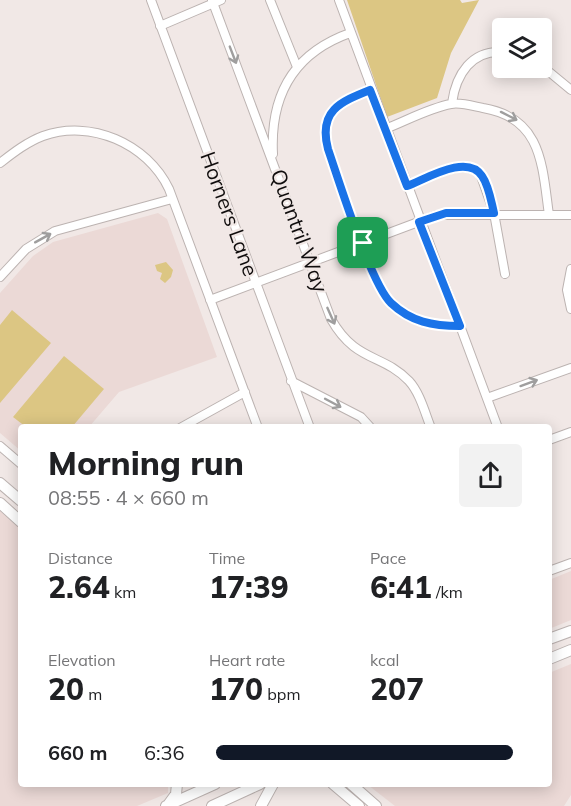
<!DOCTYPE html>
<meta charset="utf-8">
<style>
:root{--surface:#fff;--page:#f2f2f2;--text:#202124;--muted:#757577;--accent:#111827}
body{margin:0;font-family:Mulish,sans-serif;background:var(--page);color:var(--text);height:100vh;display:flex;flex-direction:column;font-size:22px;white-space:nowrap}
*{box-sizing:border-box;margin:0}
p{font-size:20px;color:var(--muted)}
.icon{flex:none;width:33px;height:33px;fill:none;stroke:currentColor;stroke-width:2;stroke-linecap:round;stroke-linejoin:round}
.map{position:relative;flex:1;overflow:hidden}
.side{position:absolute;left:18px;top:424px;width:534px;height:363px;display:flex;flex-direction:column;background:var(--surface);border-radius:6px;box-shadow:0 3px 15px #0003}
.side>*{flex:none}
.tools{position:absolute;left:492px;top:18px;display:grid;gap:12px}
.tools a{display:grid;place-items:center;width:60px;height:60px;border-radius:6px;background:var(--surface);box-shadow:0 3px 15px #0003;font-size:30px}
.pin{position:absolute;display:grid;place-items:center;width:51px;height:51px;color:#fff;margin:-26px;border-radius:12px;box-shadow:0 3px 9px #0006}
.round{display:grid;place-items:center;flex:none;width:63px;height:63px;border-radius:6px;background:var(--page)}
.headline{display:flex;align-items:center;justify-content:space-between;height:102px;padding:0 30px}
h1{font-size:33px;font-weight:800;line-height:45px}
.metrics{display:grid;grid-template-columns:repeat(3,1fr);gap:9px;height:102px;padding:6px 30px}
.metrics div{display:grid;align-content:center}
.metrics b{font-size:30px;font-weight:800}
.metrics small{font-size:16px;font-weight:400}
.metrics p{font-size:16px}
ul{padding:0 30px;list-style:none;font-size:20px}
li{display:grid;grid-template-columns:96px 72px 1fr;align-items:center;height:45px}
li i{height:15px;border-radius:8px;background:var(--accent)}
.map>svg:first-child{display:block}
</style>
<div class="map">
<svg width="571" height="806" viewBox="0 0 571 806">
<rect width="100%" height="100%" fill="#f1e8e6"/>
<path fill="#ebd9d6" d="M 158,213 L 167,219 L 217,357 L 119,392 L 89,427 L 21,428 L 21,451 L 0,433 L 0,293 L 33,256 L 53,242 Z
M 0,510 L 21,528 L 21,784 L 168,785 L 168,793 L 137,806 L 0,806 Z
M 571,571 L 571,620 L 549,629 L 549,580 Z
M 571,664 L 571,795 L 564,806 L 395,806 L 368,785 L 549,784 L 549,673 Z"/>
<path fill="#dcc683" d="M 347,0 L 460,0 L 462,3 L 479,0 L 451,53 L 437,98 L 387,117 Z
M 166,262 L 173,270 L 171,277 L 165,283 L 160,279 L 162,273 L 157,271 L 155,265 Z
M 12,310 L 51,343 L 0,403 L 0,325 Z
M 64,356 L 104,389 L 72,427 L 26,427 L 13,417 Z"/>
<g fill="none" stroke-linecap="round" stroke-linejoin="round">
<g stroke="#bcb3b1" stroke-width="10">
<path id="minor" d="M 151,0 L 310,428
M 212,0 L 331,319 C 356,363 382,353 409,381 C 420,393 425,413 431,428
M 270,0 L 297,67
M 339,0 L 498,428
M 160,26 L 221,0
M 542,66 L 571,90
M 370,90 C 340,101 318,111 328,149 C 338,180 372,284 391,303 C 411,322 433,326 460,326
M 452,103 C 456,74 472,50 502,52
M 385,129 C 406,121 429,108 451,104 C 460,102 473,106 483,108 C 542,118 542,164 549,215
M 273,154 C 270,95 294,53 350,33
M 0,163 C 13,153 27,142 43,136 C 90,119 147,143 169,189 L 258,428
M 407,186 C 429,178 459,158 480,173 L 494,213 L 505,274
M 571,269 L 567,290 L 571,309
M 0,277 L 26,249 L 55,231 L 172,199
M 210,300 L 437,215 L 571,215
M 291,381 L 361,417 L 371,428
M 487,398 L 571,368
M 180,428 L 245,392
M 549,440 L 571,432
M 0,446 L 21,464
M 549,571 L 571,563"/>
</g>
<g stroke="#bcb3b1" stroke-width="12">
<path id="major" d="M 0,483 L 21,501
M 0,503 L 21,522
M 549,639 L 571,631
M 549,659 L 571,650
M 333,784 L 359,806
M 351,784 L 376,806
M 168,805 L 176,794 L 177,784
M 166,806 L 215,784
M 212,806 L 260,784
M 261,806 L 273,784"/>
</g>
<use href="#minor" stroke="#fff" stroke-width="8"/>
<use href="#major" stroke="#fff" stroke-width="10"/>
</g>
<defs><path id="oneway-shaft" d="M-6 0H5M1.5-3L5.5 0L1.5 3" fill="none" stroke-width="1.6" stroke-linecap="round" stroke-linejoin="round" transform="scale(1.5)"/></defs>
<g stroke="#9f9e9e">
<use href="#oneway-shaft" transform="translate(233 55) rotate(69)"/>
<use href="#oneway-shaft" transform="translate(509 116) rotate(27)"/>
<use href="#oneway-shaft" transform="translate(43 238) rotate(-29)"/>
<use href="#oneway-shaft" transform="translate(331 316) rotate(66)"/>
<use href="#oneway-shaft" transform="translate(529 383) rotate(-20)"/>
<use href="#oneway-shaft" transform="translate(333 403) rotate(28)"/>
</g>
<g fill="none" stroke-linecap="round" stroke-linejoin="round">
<g stroke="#fff" stroke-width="12">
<path id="route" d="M 370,90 L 407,186 C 426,179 467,153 482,176 C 489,186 491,201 494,213 L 446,213 L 419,222 L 460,326 C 433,326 411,322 391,303 C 371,284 339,181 328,149 C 318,111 340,102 370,90 Z"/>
</g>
<use href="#route" stroke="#1a73e8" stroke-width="8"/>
</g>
<g text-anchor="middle" stroke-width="4.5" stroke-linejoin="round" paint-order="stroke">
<g font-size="21" fill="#100d0d" stroke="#f1e8e6">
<text transform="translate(229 214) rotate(70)" y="7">Horners Lane</text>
<text transform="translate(299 231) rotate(70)" y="7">Quantril Way</text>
</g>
</g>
</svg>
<div class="tools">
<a><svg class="icon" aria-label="layers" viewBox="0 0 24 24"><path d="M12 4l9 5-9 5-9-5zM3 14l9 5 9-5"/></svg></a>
</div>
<div class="pin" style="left:363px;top:243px;background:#1e9e55"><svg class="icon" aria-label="arrive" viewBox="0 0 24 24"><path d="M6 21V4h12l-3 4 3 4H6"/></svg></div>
<section class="side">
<div class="headline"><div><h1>Morning run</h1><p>08:55 · 4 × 660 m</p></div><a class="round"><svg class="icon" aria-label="share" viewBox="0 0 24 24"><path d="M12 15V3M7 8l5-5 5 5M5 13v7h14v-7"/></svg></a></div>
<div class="metrics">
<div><p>Distance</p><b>2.64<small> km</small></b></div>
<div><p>Time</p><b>17:39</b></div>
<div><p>Pace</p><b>6:41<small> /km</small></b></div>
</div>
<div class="metrics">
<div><p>Elevation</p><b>20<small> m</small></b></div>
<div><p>Heart rate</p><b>170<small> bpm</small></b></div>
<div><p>kcal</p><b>207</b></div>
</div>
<ul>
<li><b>660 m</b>6:36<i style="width:97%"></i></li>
</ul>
</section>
</div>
